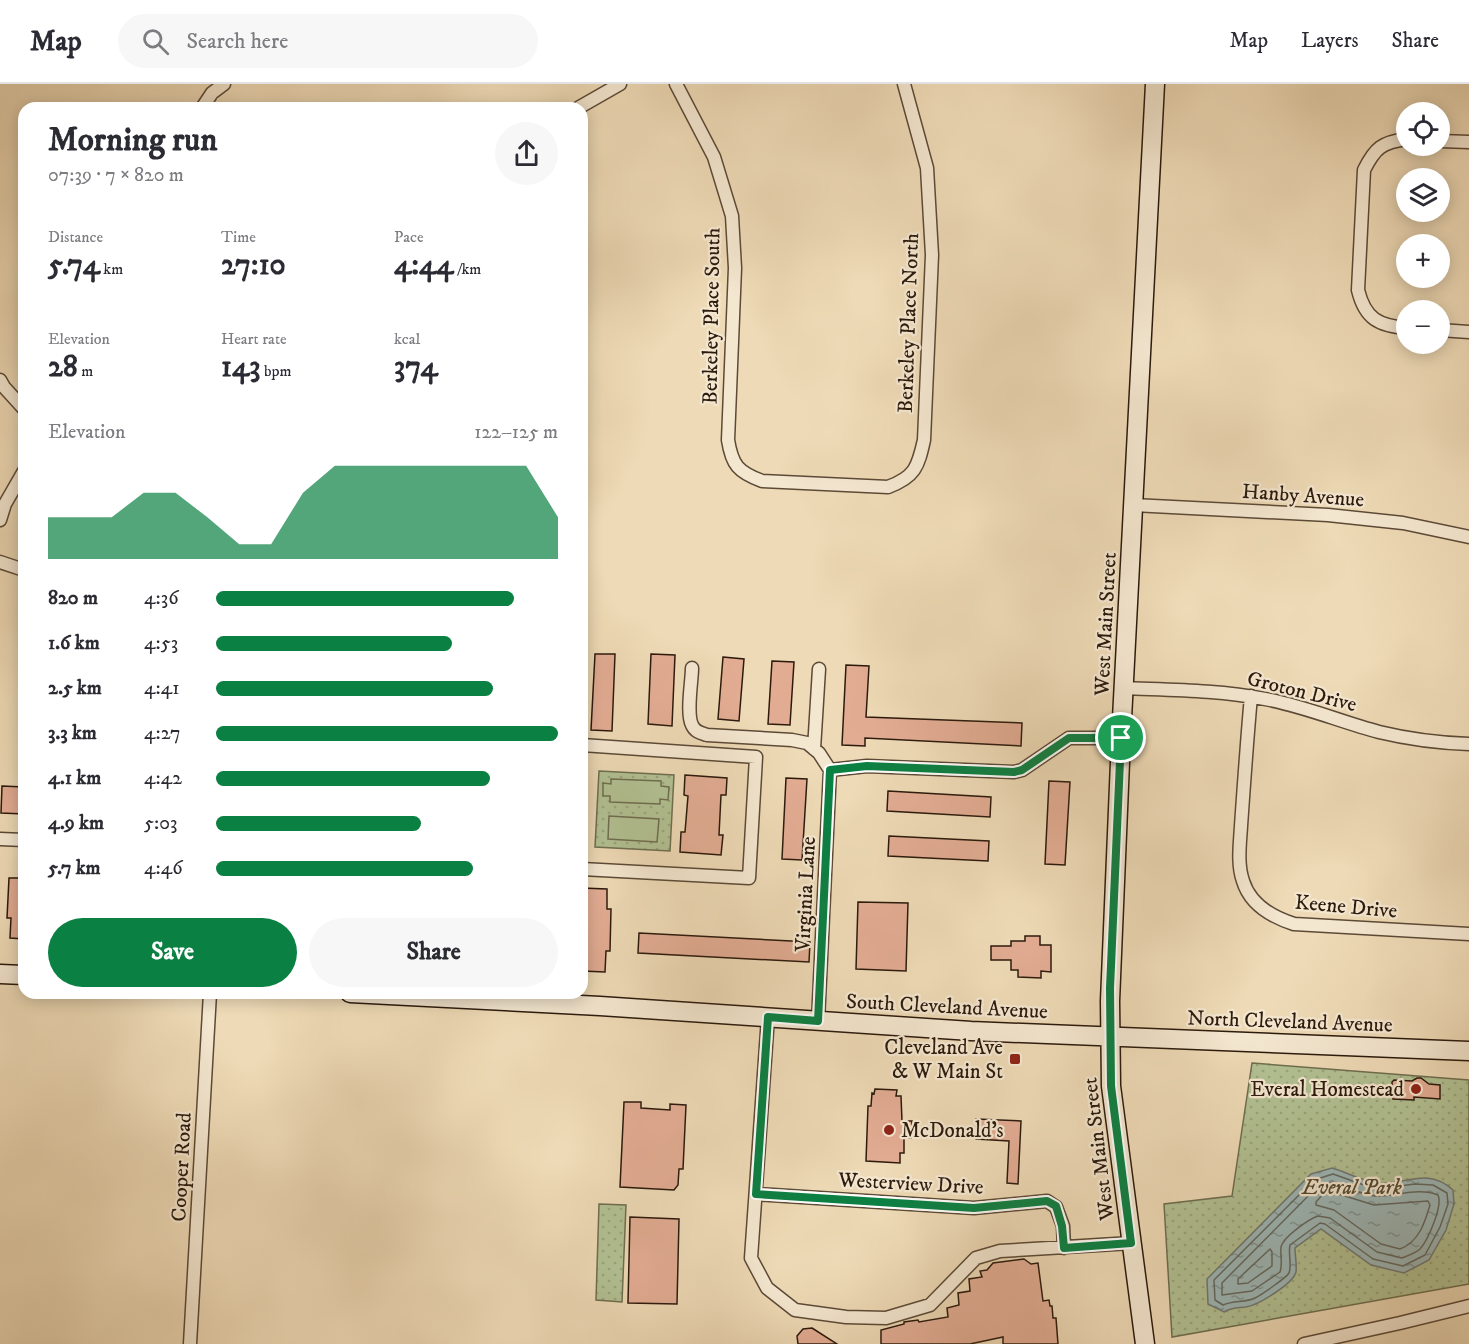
<!DOCTYPE html>
<meta charset="utf-8">
<style>
:root{--surface:#fff;--page:#f7f7f7;--text:#2b2b33;--muted:#7c7c81;--line:#e1e1e2;--accent:#0b8043}
body{margin:0;font-family:"IM FELL DW Pica",serif;background:var(--page);color:var(--text);height:100vh;display:flex;flex-direction:column;font-size:22px;white-space:nowrap}
*{box-sizing:border-box;margin:0}
p{font-size:20px;color:var(--muted)}
.icon{flex:none;width:33px;height:33px;fill:none;stroke:currentColor;stroke-width:2;stroke-linecap:round;stroke-linejoin:round}
.map{position:relative;flex:1;overflow:hidden}
.details{position:absolute;left:18px;top:18px;width:570px;height:897px;display:flex;flex-direction:column;background:var(--surface);border-radius:18px;box-shadow:0 3px 15px #0003}
.details>*{flex:none}
.buttons{position:absolute;left:1396px;top:18px;display:grid;gap:12px}
.buttons a{display:grid;place-items:center;width:54px;height:54px;border-radius:50%;background:var(--surface);box-shadow:0 3px 15px #0003;font-size:30px}
.pin{position:absolute;display:grid;place-items:center;width:51px;height:51px;color:#fff;margin:-26px;border:3px solid #fff;border-radius:50%;box-shadow:0 2px 6px #0007}
.round{display:grid;place-items:center;flex:none;width:63px;height:63px;border-radius:32px;background:var(--page)}
.overview{display:flex;align-items:center;justify-content:space-between;height:102px;padding:0 30px}
h1{font-size:33px;font-weight:700;line-height:45px}
.stats{display:grid;grid-template-columns:repeat(3,1fr);gap:9px;height:102px;padding:6px 30px}
.stats div{display:grid;align-content:center}
.stats b{font-size:30px;font-weight:700}
.stats small{font-size:16px;font-weight:400}
.stats p{font-size:16px}
.chart{height:168px;padding:12px 30px}
.chart p{display:flex;justify-content:space-between}
.chart svg{width:100%;height:108px;margin-top:6px;fill:var(--accent);opacity:.7}
.primary-button{display:flex;gap:12px;margin-top:auto;padding:12px 30px}
.primary-button a{flex:1;height:69px;border-radius:36px;background:var(--accent);color:#fff;font-size:24px;font-weight:700;line-height:69px;text-align:center}
.primary-button a+a{background:var(--page);color:var(--text)}
ul{padding:0 30px;list-style:none;font-size:20px}
li{display:grid;grid-template-columns:96px 72px 1fr;align-items:center;height:45px}
li i{height:15px;border-radius:8px;background:var(--accent)}
header{display:flex;align-items:center;gap:36px;box-sizing:border-box;height:84px;padding:0 30px;background:var(--surface);border-bottom:2px solid var(--line)}
header strong{font-size:28px}
nav{display:flex;gap:33px;margin-inline-start:auto;font-size:21px}
.search{width:420px;height:54px;background:var(--page);display:flex;align-items:center;gap:15px;box-sizing:border-box;padding:0 21px;border-radius:33px;color:var(--muted);font-size:22px}
.map>svg:first-child{display:block}
</style>
<header>
<strong>Map</strong>
<div class="search"><svg class="icon" aria-label="search" viewBox="0 0 24 24"><circle cx="10" cy="10" r="6"/><path d="M15 15l6 6"/></svg>Search here</div>
<nav><a>Map</a><a>Layers</a><a>Share</a></nav>
</header>
<div class="map">
<svg width="1469" height="1260" viewBox="0 0 1469 1260">
<defs>
<pattern id="park-dots" width="8" height="8" patternUnits="userSpaceOnUse" patternTransform="scale(1.5)"><rect width="8" height="8" fill="#b2c193"/><path d="M2 2h.1M6 6h.1" fill="none" stroke="#99a57e" stroke-width="1.8" stroke-linecap="round"/></pattern>
<pattern id="water-ripples" width="26" height="14" patternUnits="userSpaceOnUse" patternTransform="scale(1.5)"><rect width="26" height="14" fill="#9db8b8"/><path d="M2 4q2-2 4 0t4 0M15 11q2-2 4 0t4 0" fill="none" stroke="#809594"/></pattern>
</defs>
<rect width="100%" height="100%" fill="#eedab6"/>
<filter id="stains"><feTurbulence type="fractalNoise" baseFrequency=".00333" numOctaves="4"/><feColorMatrix values="0 0 0 0 .2 0 0 0 0 .09 0 0 0 0 .02 0 0 0 .5 -.17"/></filter>
<radialGradient id="worn" r=".72"><stop offset=".6" stop-color="#630" stop-opacity="0"/><stop offset="1" stop-color="#630" stop-opacity=".3"/></radialGradient>
<path fill="url(#park-dots)" stroke="#6f6e50" stroke-width="1.5" d="M 599,687 L 674,691 L 670,767 L 595,763 Z
M 1252,979 L 1469,996 L 1469,1200 L 1172,1253 L 1164,1120 L 1232,1112 Z
M 599,1120 L 626,1121 L 622,1218 L 596,1216 Z"/>
<path fill="#b2c193" stroke="#6f6e50" stroke-width="1.5" d="M 611,695 L 661,697 L 661,702 L 669,703 L 668,716 L 660,715 L 660,720 L 610,718 L 610,712 L 603,712 L 603,699 L 611,700 Z
M 609,732 L 659,735 L 657,758 L 608,755 Z"/>
<path fill="url(#water-ripples)" stroke="#707974" stroke-width="1.5" d="M 1332,1084 C 1346,1088 1362,1097 1377,1099 C 1404,1102 1427,1082 1453,1106 L 1454,1120 L 1446,1146 L 1429,1176 L 1404,1189 L 1371,1181 L 1321,1145 L 1295,1164 C 1295,1171 1297,1181 1296,1188 C 1293,1200 1258,1221 1246,1223 C 1237,1224 1232,1223 1224,1228 L 1208,1220 L 1207,1195 L 1311,1090 Z"/>
<g fill="none" stroke-linecap="round" stroke-linejoin="round">
<path stroke="#646962" stroke-width="1.5" d="M 1333,1090 L 1375,1105 L 1415,1100 L 1433,1101 L 1447,1109 L 1448,1120 L 1440,1143 L 1425,1171 L 1403,1182 L 1373,1175 L 1325,1140 L 1320,1139 L 1290,1161 C 1288,1170 1292,1180 1289,1189 C 1286,1194 1261,1211 1255,1214 C 1245,1219 1234,1216 1223,1221 L 1215,1216 L 1214,1196 L 1314,1096 Z
M 1333,1098 C 1346,1103 1364,1112 1378,1112 C 1397,1112 1419,1103 1438,1111 C 1443,1122 1428,1156 1420,1165 C 1416,1169 1407,1172 1402,1174 L 1377,1168 L 1330,1134 L 1318,1132 C 1309,1135 1283,1153 1281,1163 C 1280,1172 1283,1180 1280,1188 L 1252,1207 L 1222,1211 L 1222,1199 L 1318,1102 Z
M 1332,1108 L 1374,1121 L 1428,1117 L 1430,1121 C 1425,1138 1419,1158 1400,1165 L 1381,1160 L 1334,1126 L 1316,1121 L 1316,1118 L 1323,1110 Z
M 1270,1165 L 1272,1168 L 1272,1182 L 1248,1199 L 1238,1200 L 1238,1195 Z"/>
</g>
<path fill="#e2ac93" stroke="#2c1a0d" stroke-width="1.5" d="M 595,570 L 615,570 L 612,647 L 591,646 Z
M 651,570 L 675,571 L 672,642 L 648,640 Z
M 723,573 L 744,575 L 739,637 L 718,635 Z
M 772,577 L 794,578 L 790,641 L 768,640 Z
M 846,581 L 869,582 L 866,633 L 1022,639 L 1021,662 L 865,654 L 865,662 L 842,661 Z
M 685,691 L 727,694 L 726,711 L 721,711 L 719,751 L 723,751 L 721,771 L 680,768 L 681,748 L 685,748 L 688,712 L 684,711 Z
M 786,694 L 807,695 L 802,776 L 782,775 Z
M 1049,697 L 1070,698 L 1065,781 L 1045,780 Z
M 2,702 L 24,703 L 24,730 L 1,729 Z
M 888,707 L 991,713 L 990,733 L 887,727 Z
M 889,752 L 989,757 L 988,777 L 888,772 Z
M 9,794 L 24,794 L 24,855 L 10,854 L 11,834 L 7,834 Z
M 582,804 L 607,805 L 607,825 L 611,825 L 610,867 L 606,867 L 605,888 L 582,887 L 582,864 L 585,864 L 587,825 L 582,825 Z
M 858,818 L 908,819 L 906,887 L 856,885 Z
M 639,849 L 810,858 L 809,878 L 638,869 Z
M 1025,852 L 1040,852 L 1040,861 L 1051,861 L 1051,888 L 1041,887 L 1041,894 L 1018,893 L 1018,886 L 1011,886 L 1011,876 L 991,876 L 991,862 L 1011,862 L 1011,857 L 1025,857 Z
M 1417,994 L 1421,994 L 1429,1000 L 1440,1001 L 1440,1015 L 1414,1013 L 1414,1016 L 1393,1015 L 1392,998 L 1394,996 L 1412,997 Z
M 875,1005 L 897,1006 L 896,1012 L 901,1012 L 902,1037 L 912,1037 L 911,1054 L 904,1054 L 904,1069 L 900,1069 L 900,1079 L 866,1077 L 868,1022 L 871,1022 L 872,1009 L 874,1010 Z
M 624,1018 L 641,1018 L 641,1024 L 670,1026 L 670,1020 L 686,1021 L 683,1085 L 679,1085 L 678,1101 L 674,1106 L 620,1103 Z
M 976,1035 L 1021,1037 L 1018,1100 L 1007,1099 L 1009,1057 L 976,1055 Z
M 630,1133 L 679,1135 L 677,1220 L 628,1219 Z
M 1024,1175 L 1031,1180 L 1038,1179 L 1043,1217 L 1049,1216 L 1050,1222 L 1052,1222 L 1053,1234 L 1056,1234 L 1058,1260 L 1003,1260 L 1003,1253 L 970,1260 L 881,1260 L 881,1246 L 904,1240 L 904,1238 L 918,1236 L 919,1238 L 948,1233 L 947,1224 L 959,1221 L 958,1209 L 970,1207 L 969,1195 L 982,1193 L 980,1187 L 987,1186 L 993,1179 Z
M 812,1244 L 837,1260 L 798,1260 L 797,1252 L 803,1245 Z"/>
<g fill="none" stroke-linecap="round" stroke-linejoin="round">
<g stroke="#5c4a37" stroke-width="15">
<path id="minor" d="M 676,0 L 714,73 L 732,132 L 735,184 L 728,356 C 732,381 738,388 762,397 L 888,403 C 915,393 918,383 924,356 L 932,171 L 927,84 L 904,0
M 202,24 L 212,9 L 224,0
M 578,24 L 620,0
M 1407,55 C 1382,58 1375,64 1364,86 L 1358,206 C 1365,235 1379,242 1407,244
M 1440,57 L 1469,58
M 1440,246 L 1469,248
M 0,296 L 4,303 L 24,325
M 1133,421 L 1328,431 L 1403,439 L 1469,453
M 0,436 L 5,420 L 24,387
M 0,478 L 24,486
M 692,584 C 692,597 686,629 692,641 C 695,648 701,649 707,651 L 792,656 L 807,659 L 819,669 L 830,686
M 1124,604 C 1171,606 1219,606 1265,615 C 1304,622 1341,638 1379,648 C 1408,655 1439,659 1469,660
M 1251,612 C 1247,656 1244,699 1241,742 C 1240,760 1237,780 1243,797 C 1250,820 1272,833 1294,840 L 1469,850
M 582,661 L 756,673 L 749,794 L 582,785
M 814,665 L 819,585
M 830,686 L 867,682 L 1014,688 L 1022,686 L 1069,654 L 1121,654
M 0,755 L 24,756
M 768,933 L 751,1174 L 767,1204 L 795,1226 L 846,1233 L 886,1234 L 930,1221 L 976,1174 L 1000,1167 L 1132,1159
M 818,937 L 830,686
M 756,1110 L 974,1124 L 1047,1117 L 1056,1123 L 1063,1142 L 1064,1164
M 190,1260 L 210,909
M 1304,1260 L 1400,1239 L 1469,1222"/>
</g>
<g stroke="#2c1a0d" stroke-width="21">
<path id="secondary" d="M 0,890 L 24,891
M 350,909 L 600,922 L 971,947 L 1469,967
M 1145,1260 L 1111,1002 L 1110,917 L 1121,654 L 1155,0"/>
</g>
<use href="#minor" stroke="#f4e7d0" stroke-width="12"/>
<use href="#secondary" stroke="#f4e7d0" stroke-width="18"/>
</g>
<g fill="none" stroke-linecap="round" stroke-linejoin="round">
<g stroke="#fff" stroke-width="12">
<path id="route" d="M 1069,654 L 1121,654 L 1110,904 L 1111,1002 L 1131,1159 L 1064,1164 L 1062,1142 L 1056,1122 L 1047,1117 L 974,1124 L 756,1110 L 768,933 L 818,937 L 830,686 L 867,682 L 1014,688 L 1022,686 Z"/>
</g>
<use href="#route" stroke="#0b8043" stroke-width="8"/>
</g>
<g fill="#8f2418" stroke="#f4e7d0" stroke-width="2">
<rect x="1009" y="969" width="12" height="12" rx="3"/>
<circle cx="1416" cy="1005" r="6"/>
<circle cx="889" cy="1046" r="6"/>
</g>
<g text-anchor="middle" stroke-width="4.5" stroke-linejoin="round" paint-order="stroke">
<g font-size="21" fill="#2c1a0d" stroke="#f4e7d0">
<text transform="translate(711 232) rotate(-89)" y="7">Berkeley Place South</text>
<text transform="translate(908 239) rotate(-88)" y="7">Berkeley Place North</text>
<text transform="translate(1303 411) rotate(4)" y="7">Hanby Avenue</text>
<text transform="translate(1105 540) rotate(-87)" y="7">West Main Street</text>
<text transform="translate(1302 607) rotate(14)" y="7">Groton Drive</text>
<text transform="translate(805 810) rotate(-87)" y="7">Virginia Lane</text>
<text transform="translate(1346 822) rotate(5)" y="7">Keene Drive</text>
<text transform="translate(947 922) rotate(3)" y="7">South Cleveland Avenue</text>
<text transform="translate(1290 937) rotate(2)" y="7">North Cleveland Avenue</text>
<text transform="translate(1098 1065) rotate(-97)" y="7">West Main Street</text>
<text transform="translate(181 1083) rotate(-87)" y="7">Cooper Road</text>
<text transform="translate(911 1099) rotate(3)" y="7">Westerview Drive</text>
</g>
<g font-size="21" fill="#2c1a0d" stroke="#f4e7d0" text-anchor="end">
<text x="1003" y="970">Cleveland Ave<tspan x="1003" dy="24">&amp; W Main St</tspan></text>
<text x="1404" y="1012">Everal Homestead</text>
<text x="901" y="1053" text-anchor="start">McDonald's</text>
</g>
<g font-size="21" font-style="italic" fill="#544c35" stroke="#f4e7d0">
<text x="1352" y="1110">Everal Park</text>
</g>
</g>
<rect width="100%" height="100%" filter="url(#stains)"/>
<rect width="100%" height="100%" fill="url(#worn)"/>
</svg>
<div class="buttons">
<a><svg class="icon" aria-label="locate" viewBox="0 0 24 24"><circle cx="12" cy="12" r="6"/><path d="M12 2v4M12 18v4M2 12h4M18 12h4"/></svg></a>
<a><svg class="icon" aria-label="layers" viewBox="0 0 24 24"><path d="M12 4l9 5-9 5-9-5zM3 14l9 5 9-5"/></svg></a>
<a>+</a>
<a>−</a>
</div>
<div class="pin" style="left:1121px;top:654px;background:#1e9e55"><svg class="icon" aria-label="arrive" viewBox="0 0 24 24"><path d="M6 21V4h12l-3 4 3 4H6"/></svg></div>
<section class="details">
<div class="overview"><div><h1>Morning run</h1><p>07:39 · 7 × 820 m</p></div><a class="round"><svg class="icon" aria-label="share" viewBox="0 0 24 24"><path d="M12 15V3M7 8l5-5 5 5M5 13v7h14v-7"/></svg></a></div>
<div class="stats">
<div><p>Distance</p><b>5.74<small> km</small></b></div>
<div><p>Time</p><b>27:10</b></div>
<div><p>Pace</p><b>4:44<small> /km</small></b></div>
</div>
<div class="stats">
<div><p>Elevation</p><b>28<small> m</small></b></div>
<div><p>Heart rate</p><b>143<small> bpm</small></b></div>
<div><p>kcal</p><b>374</b></div>
</div>
<div class="chart"><p><span>Elevation</span>122–125 m</p>
<svg viewBox="0 0 160 44" preserveAspectRatio="none"><path d="M0 44V27L10 27L20 27L30 17L40 17L50 27L60 38L70 38L80 17L90 6L100 6L110 6L120 6L130 6L140 6L150 6L160 27V44z"/></svg>
</div>
<ul>
<li><b>820 m</b>4:36<i style="width:87%"></i></li>
<li><b>1.6 km</b>4:53<i style="width:69%"></i></li>
<li><b>2.5 km</b>4:41<i style="width:81%"></i></li>
<li><b>3.3 km</b>4:27<i style="width:100%"></i></li>
<li><b>4.1 km</b>4:42<i style="width:80%"></i></li>
<li><b>4.9 km</b>5:03<i style="width:60%"></i></li>
<li><b>5.7 km</b>4:46<i style="width:75%"></i></li>
</ul>
<div class="primary-button"><a>Save</a><a>Share</a></div>
</section>
</div>
